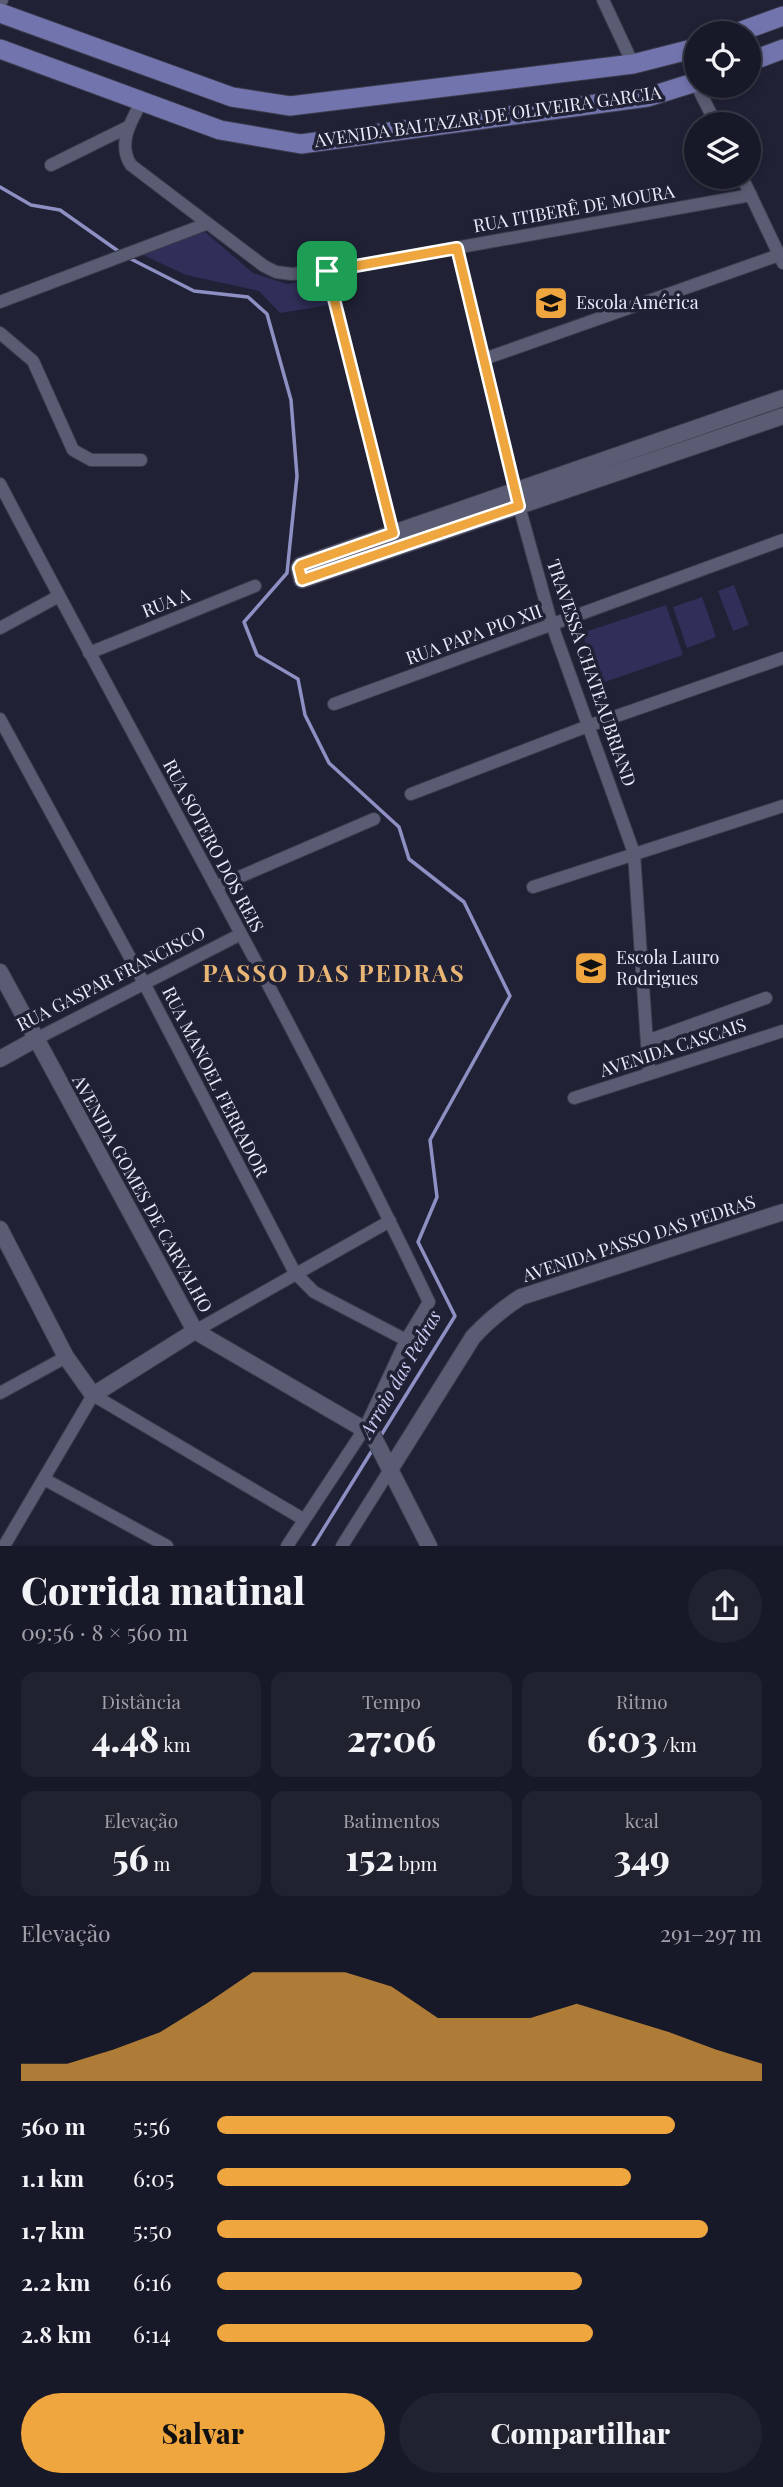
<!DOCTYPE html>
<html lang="pt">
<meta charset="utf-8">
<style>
:root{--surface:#181928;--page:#212230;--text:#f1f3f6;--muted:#9fa0a8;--line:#363845;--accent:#f0a63e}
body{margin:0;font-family:"Playfair Display",serif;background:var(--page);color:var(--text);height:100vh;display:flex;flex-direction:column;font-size:26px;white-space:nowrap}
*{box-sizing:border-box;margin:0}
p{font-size:23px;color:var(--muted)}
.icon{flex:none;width:38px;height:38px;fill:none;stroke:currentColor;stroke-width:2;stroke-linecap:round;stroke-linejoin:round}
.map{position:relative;height:1546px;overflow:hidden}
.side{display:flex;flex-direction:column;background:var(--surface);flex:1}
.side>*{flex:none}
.controls{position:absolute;left:684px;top:21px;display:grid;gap:14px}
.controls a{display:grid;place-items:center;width:77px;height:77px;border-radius:50%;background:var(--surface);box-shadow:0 4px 10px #0003,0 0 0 2px var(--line);font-size:35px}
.pin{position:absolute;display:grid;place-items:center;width:60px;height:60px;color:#fff;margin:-30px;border-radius:14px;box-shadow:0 4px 10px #0006}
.round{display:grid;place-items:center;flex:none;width:74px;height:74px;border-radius:37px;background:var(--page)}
.head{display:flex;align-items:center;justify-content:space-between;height:119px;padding:0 21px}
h1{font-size:38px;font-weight:800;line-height:52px}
.metrics{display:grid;grid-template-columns:repeat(3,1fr);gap:10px;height:119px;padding:7px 21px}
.metrics div{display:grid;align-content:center;border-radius:14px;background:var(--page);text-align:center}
.metrics b{font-size:35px;font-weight:800}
.metrics small{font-size:19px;font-weight:400}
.metrics p{font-size:19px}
.chart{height:196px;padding:14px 21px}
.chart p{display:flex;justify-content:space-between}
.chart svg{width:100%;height:126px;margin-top:7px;fill:var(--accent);opacity:.7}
.cta{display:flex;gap:14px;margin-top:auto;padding:14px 21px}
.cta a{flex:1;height:80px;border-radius:42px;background:var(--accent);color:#111;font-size:28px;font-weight:800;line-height:80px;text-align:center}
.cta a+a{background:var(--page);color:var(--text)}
ul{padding:0 21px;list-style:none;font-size:23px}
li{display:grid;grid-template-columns:112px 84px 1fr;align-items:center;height:52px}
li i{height:18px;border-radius:9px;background:var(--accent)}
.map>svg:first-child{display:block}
</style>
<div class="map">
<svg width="783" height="1546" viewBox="0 0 783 1546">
<rect width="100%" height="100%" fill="#202135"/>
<path fill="#302f59" d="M 205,232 L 253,273 L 287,284 L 323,278 L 329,305 L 280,313 L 259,291 L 186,275 L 141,254 Z
M 734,585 L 749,625 L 733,631 L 718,591 Z
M 702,597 L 716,637 L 687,648 L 673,607 Z
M 666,605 L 683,655 L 599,684 L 582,633 Z"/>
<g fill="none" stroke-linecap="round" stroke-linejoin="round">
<path stroke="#8e8fc2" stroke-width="3.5" d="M 0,187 L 31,205 L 60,210 L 121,253
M 127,257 L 194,291 L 248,297 L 267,314 L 291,400 L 297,476 L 287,573 L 244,622 L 257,655 L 298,679 L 305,715 L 329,763 L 399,827 L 409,859 L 464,902 L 510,996 L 430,1140 L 437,1197 L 418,1242 L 455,1316 L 380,1437
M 622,462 L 665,448
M 313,1546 L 373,1449"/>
<g stroke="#3b3c4d" stroke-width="14">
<path id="minor" d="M 603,0 L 633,64
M 0,1 L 2,0
M 697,86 L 716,124
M 142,101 C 131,121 117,144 131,165 L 264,266 L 276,272 L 292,274 L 327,271 L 751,195
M 51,165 L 128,127
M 742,177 L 783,263
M 457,248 L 519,506 L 552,625 L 634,853 L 649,1073
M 327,271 L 393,533
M 0,302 L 206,224
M 0,333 L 33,361 L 73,450 L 91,460 L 141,460
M 484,359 L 779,255
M 0,484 C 143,757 296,1024 429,1302 L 406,1340 L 365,1428 L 287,1546
M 0,628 L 59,596
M 89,653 L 255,586
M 334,704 L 783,540
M 0,719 L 145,985 L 295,1273 L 314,1292 L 406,1340
M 411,794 L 588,726 L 783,658
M 216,887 L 374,819
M 533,887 L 783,806
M 36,1039 L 241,934
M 647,1041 L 766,998
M 574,1098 L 783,1031
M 195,1331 L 390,1221
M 0,1393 L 66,1357
M 44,1479 L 167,1546
M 4,1546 L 93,1395 L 303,1519
M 342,1546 L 391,1468"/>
</g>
<g stroke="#3b3c4d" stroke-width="18">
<path id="tertiary" d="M 783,398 L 301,565 L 299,568 L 302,580 L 783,416
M 0,972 L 195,1331 L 372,1434 L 429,1546
M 0,1059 L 36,1039
M 0,1229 L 66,1357 L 93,1395 L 195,1331
M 391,1468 L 473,1337 C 488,1321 502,1309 521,1297 L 783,1212"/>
</g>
<g stroke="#3b3c4d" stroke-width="21">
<path id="primary" d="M 0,13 L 232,97 L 290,106 L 633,64 L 696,48
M 736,33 L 783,16
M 0,49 L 220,130 L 301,144 L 648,97 L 696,82
M 749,62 L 783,49"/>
</g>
<use href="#minor" stroke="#5a5c73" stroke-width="12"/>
<use href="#tertiary" stroke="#5a5c73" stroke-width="16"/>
<use href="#primary" stroke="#7274ad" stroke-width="19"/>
</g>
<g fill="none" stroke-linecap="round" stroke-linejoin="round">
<g stroke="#fff" stroke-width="14">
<path id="route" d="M 457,248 L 519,506 L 302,580 L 299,568 L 301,565 L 393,533 L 327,271 Z"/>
</g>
<use href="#route" stroke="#f0a63e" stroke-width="9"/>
</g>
<defs>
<g id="school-square" transform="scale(1.75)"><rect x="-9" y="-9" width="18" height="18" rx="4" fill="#f0a63e" stroke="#202135"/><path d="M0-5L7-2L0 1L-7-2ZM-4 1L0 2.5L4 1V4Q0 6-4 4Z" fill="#111"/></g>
</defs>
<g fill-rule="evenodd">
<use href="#school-square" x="551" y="303"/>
<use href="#school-square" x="591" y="968"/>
</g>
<g text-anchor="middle" stroke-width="7" stroke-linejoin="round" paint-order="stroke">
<g font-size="18" fill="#e9ebf9" stroke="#202135">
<text transform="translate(488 117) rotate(-8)" y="6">AVENIDA BALTAZAR DE OLIVEIRA GARCIA</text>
<text transform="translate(574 209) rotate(-10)" y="6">RUA ITIBERÊ DE MOURA</text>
<text transform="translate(166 603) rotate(-22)" y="6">RUA A</text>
<text transform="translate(474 635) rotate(-20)" y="6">RUA PAPA PIO XII</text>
<text transform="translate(591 673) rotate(71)" y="6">TRAVESSA CHATEAUBRIAND</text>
<text transform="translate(213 846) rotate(62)" y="6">RUA SOTERO DOS REIS</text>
<text transform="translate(111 979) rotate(-27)" y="6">RUA GASPAR FRANCISCO</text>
<text transform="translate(673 1048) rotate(-18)" y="6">AVENIDA CASCAIS</text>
<text transform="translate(215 1082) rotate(63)" y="6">RUA MANOEL FERRADOR</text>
<text transform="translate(142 1194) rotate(61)" y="6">AVENIDA GOMES DE CARVALHO</text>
<text transform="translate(639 1239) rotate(-18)" y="6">AVENIDA PASSO DAS PEDRAS</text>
</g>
<g font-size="18" fill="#e9ebf9" stroke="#202135" text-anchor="start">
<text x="576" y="309">Escola América</text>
<text x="616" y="964">Escola Lauro<tspan x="616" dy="21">Rodrigues</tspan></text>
</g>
<g font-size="19" font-style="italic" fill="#cacdf3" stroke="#202135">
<text transform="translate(400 1374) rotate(-60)" y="7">Arroio das Pedras</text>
</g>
<g font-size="24" font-weight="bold" letter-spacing="2" fill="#e8b575" stroke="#202135">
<text x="334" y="982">PASSO DAS PEDRAS</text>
</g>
</g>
</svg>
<div class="controls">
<a><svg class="icon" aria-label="locate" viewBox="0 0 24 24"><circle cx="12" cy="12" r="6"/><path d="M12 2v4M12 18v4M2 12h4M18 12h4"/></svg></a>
<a><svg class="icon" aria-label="layers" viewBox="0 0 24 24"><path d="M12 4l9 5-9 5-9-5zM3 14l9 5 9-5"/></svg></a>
</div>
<div class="pin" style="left:327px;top:271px;background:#1e9e55"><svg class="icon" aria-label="arrive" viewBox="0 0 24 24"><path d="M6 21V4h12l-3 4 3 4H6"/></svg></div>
</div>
<section class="side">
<div class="head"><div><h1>Corrida matinal</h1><p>09:56 · 8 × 560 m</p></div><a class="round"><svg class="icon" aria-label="share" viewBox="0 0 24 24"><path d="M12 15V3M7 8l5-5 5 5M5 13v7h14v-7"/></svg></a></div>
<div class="metrics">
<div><p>Distância</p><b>4.48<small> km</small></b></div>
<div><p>Tempo</p><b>27:06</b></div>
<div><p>Ritmo</p><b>6:03<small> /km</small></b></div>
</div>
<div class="metrics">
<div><p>Elevação</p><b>56<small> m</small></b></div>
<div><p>Batimentos</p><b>152<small> bpm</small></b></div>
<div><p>kcal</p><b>349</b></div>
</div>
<div class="chart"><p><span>Elevação</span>291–297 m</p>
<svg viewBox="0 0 160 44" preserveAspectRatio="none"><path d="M0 44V38L10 38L20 33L30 27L40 17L50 6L60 6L70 6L80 11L90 22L100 22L110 22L120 17L130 22L140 27L150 33L160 38V44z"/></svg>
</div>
<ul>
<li><b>560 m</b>5:56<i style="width:84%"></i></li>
<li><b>1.1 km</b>6:05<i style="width:76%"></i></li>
<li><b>1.7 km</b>5:50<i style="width:90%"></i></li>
<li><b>2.2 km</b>6:16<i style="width:67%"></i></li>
<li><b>2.8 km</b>6:14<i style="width:69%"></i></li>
</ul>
<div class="cta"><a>Salvar</a><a>Compartilhar</a></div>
</section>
